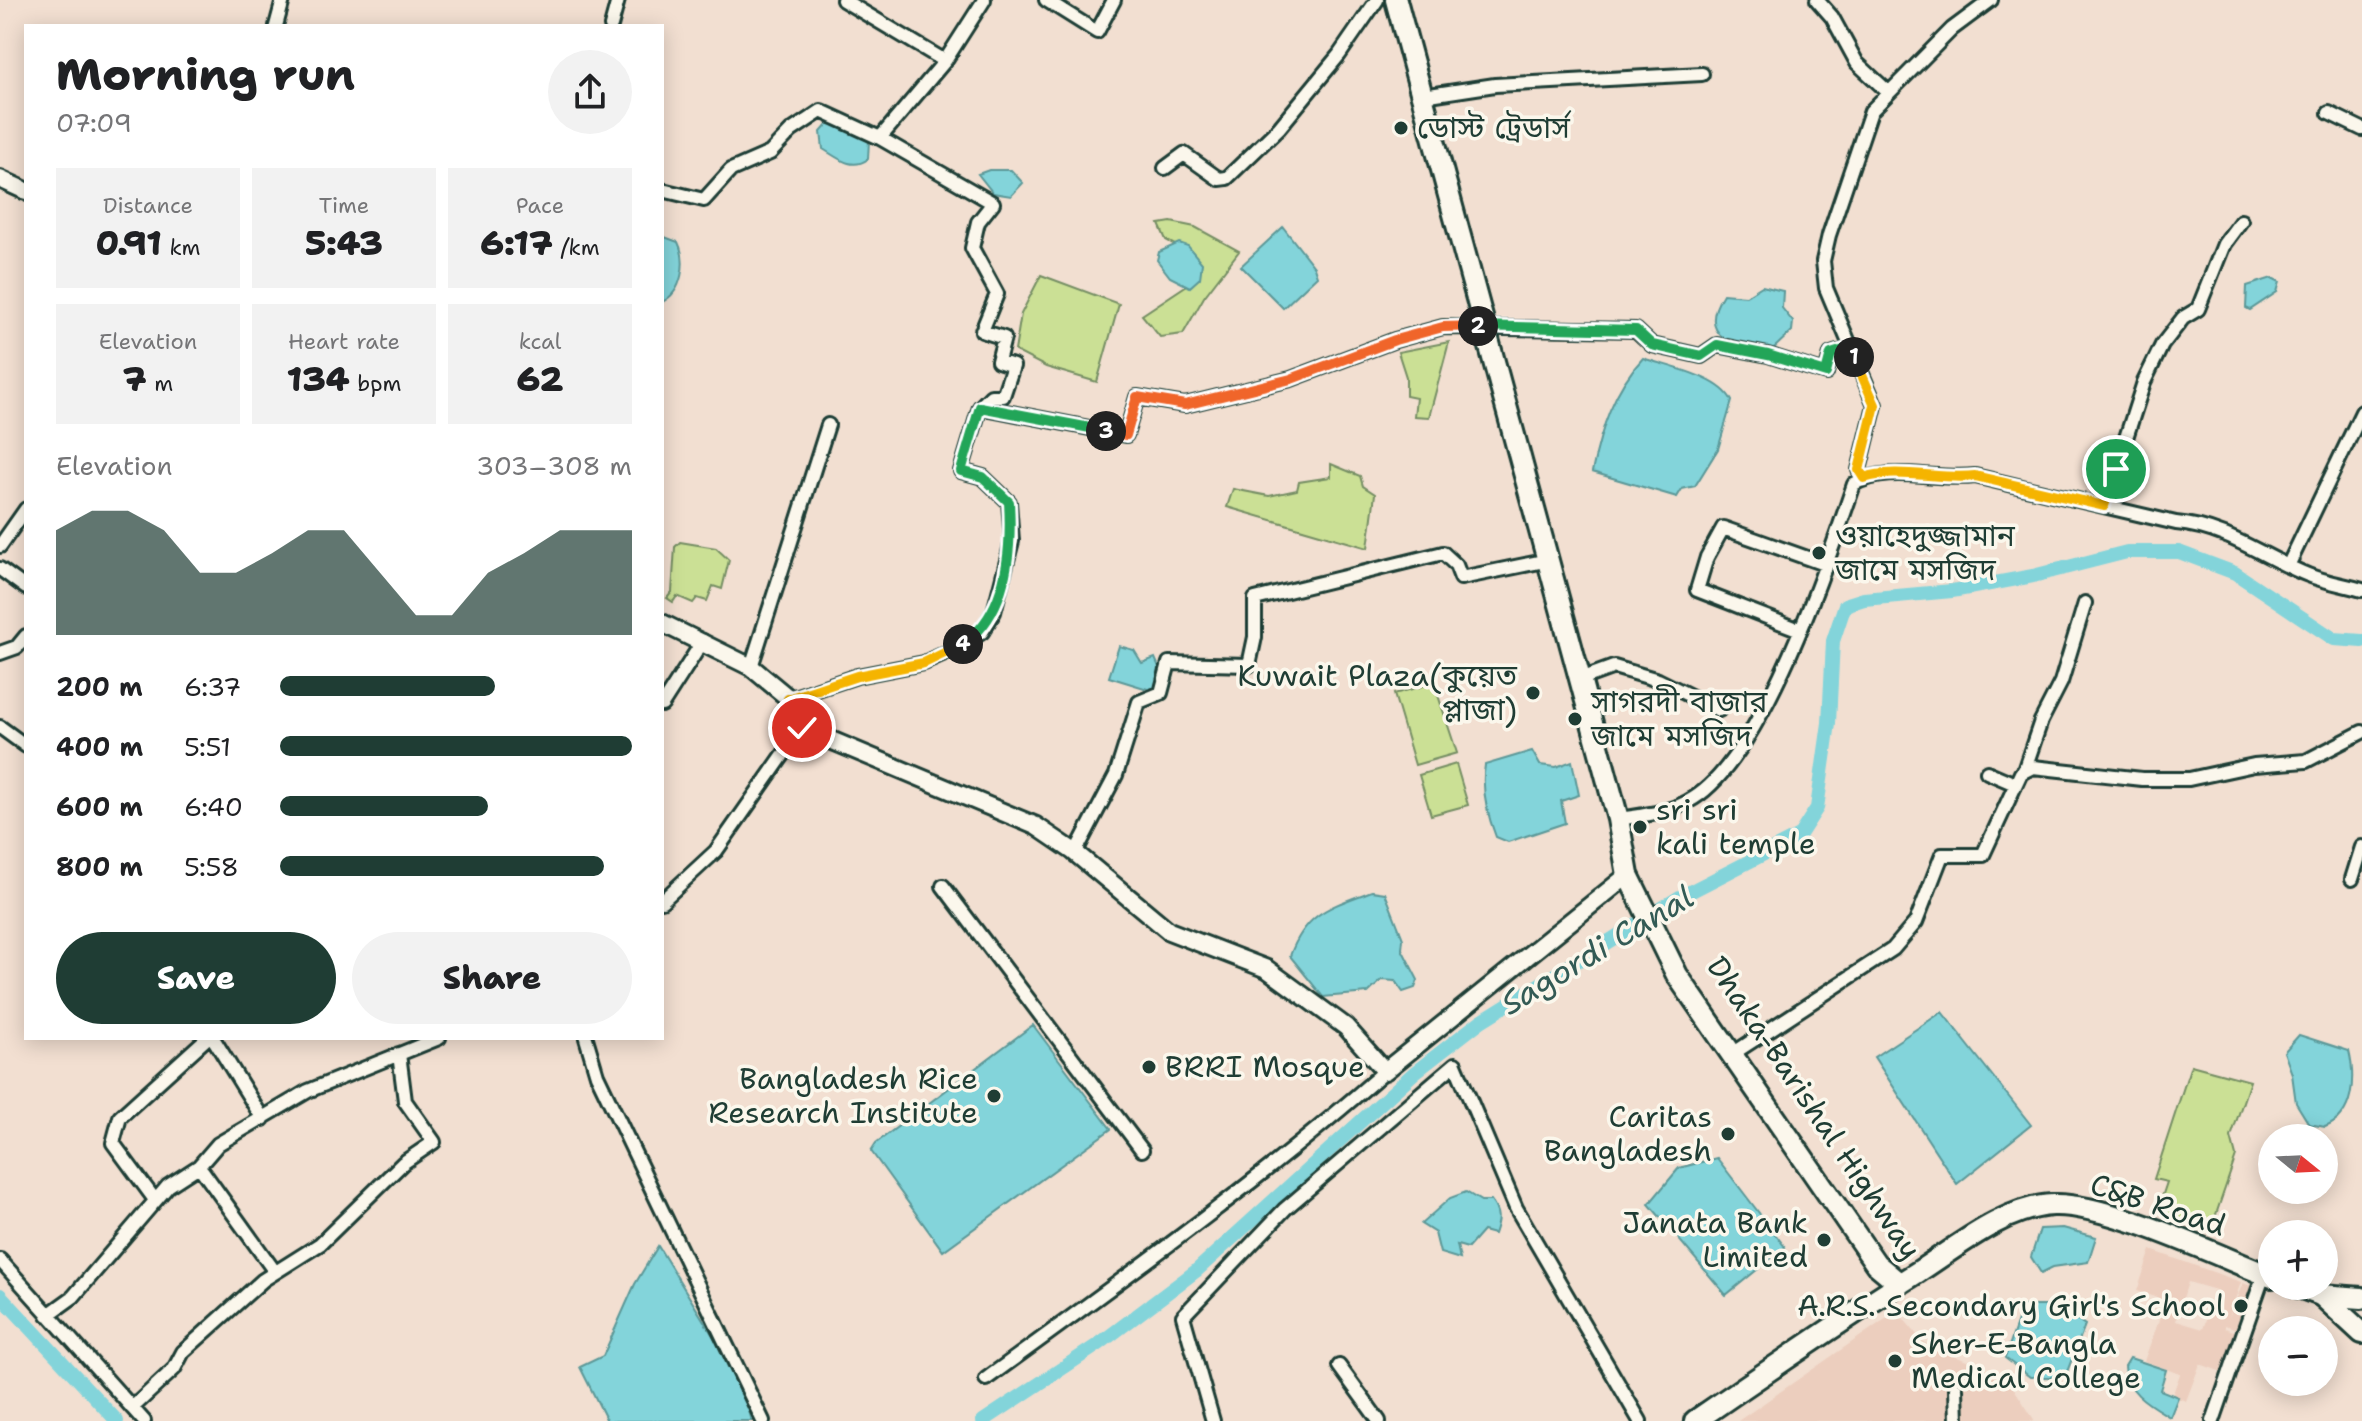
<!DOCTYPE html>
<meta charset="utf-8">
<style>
:root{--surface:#fff;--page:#f2f2f2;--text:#202124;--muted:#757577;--accent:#1f3d34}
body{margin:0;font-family:"Shantell Sans","Noto Sans Bengali",sans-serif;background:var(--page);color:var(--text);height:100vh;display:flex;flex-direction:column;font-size:30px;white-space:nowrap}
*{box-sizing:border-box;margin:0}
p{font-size:26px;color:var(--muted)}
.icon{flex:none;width:44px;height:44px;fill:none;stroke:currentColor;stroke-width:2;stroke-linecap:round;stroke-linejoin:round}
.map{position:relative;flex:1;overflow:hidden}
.side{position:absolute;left:24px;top:24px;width:640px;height:1016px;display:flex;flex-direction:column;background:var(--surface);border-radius:0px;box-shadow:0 4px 20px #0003}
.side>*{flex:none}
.needle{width:52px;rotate:108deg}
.buttons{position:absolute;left:2258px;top:1124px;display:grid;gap:16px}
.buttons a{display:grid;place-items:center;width:80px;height:80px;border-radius:50%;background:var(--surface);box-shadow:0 4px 20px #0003;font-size:40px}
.pin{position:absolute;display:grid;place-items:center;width:68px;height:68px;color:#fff;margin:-34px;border:4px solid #fff;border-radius:50%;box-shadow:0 2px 8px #0007}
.km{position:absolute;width:40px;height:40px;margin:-20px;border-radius:50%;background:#222;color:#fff;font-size:22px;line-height:40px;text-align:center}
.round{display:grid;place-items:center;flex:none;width:84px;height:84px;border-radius:42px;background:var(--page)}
.overview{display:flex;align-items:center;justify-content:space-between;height:136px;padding:0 32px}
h1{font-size:44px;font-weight:800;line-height:60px}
.stats{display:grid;grid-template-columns:repeat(3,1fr);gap:12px;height:136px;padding:8px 32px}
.stats div{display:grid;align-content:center;border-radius:0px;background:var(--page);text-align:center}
.stats b{font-size:34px;font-weight:800}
.stats small{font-size:22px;font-weight:400}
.stats p{font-size:22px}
.chart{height:224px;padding:16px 32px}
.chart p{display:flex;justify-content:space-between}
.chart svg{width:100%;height:144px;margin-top:8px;fill:var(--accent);opacity:.7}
.action{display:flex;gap:16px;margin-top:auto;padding:16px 32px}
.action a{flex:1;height:92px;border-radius:48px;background:var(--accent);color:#fff;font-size:32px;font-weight:800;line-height:92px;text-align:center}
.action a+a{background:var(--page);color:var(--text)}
ul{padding:0 32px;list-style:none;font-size:26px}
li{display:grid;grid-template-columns:128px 96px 1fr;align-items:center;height:60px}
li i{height:20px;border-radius:10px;background:var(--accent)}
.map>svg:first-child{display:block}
</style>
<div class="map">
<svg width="2362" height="1421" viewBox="0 0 2362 1421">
<rect width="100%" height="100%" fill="#f2dfd1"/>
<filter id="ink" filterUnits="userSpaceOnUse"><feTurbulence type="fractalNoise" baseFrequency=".0125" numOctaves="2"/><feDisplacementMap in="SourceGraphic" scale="16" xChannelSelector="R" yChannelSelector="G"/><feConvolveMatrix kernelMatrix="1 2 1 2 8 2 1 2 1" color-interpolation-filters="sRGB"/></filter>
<g filter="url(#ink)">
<path fill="#eccebe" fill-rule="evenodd" d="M 2151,1250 L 2241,1282 L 2228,1320 L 2243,1283 L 2256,1288 L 2240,1330 L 2225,1325 L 2225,1328 L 2240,1333 L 2225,1373 L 2200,1364 L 2186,1401 L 2172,1396 L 2180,1374 L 2144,1361 L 2166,1301 L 2137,1291 ZM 2188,1282 L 2216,1290 L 2203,1329 L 2176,1321 Z
M 1897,1311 L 1924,1343 L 2007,1378 L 2035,1421 L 1738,1421 Z"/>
<path fill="#cbe095" stroke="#758e64" stroke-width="2" d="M 1171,222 L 1195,227 L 1239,251 L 1204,297 L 1183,334 L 1160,337 L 1142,315 L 1196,279 L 1193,255 L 1166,240 L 1159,224 Z
M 1041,275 L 1119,304 L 1097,382 L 1046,367 L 1015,351 L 1021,314 Z
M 1449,342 L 1429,417 L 1414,416 L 1416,398 L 1406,396 L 1406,377 L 1398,352 Z
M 1331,464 L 1360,476 L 1363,486 L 1375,494 L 1368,548 L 1227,507 L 1233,489 L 1269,496 L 1297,490 L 1299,482 L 1331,477 Z
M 680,542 L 716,548 L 729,560 L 722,589 L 713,586 L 707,601 L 697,598 L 693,603 L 677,596 L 673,602 L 667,598 L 672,592 L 675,547 Z
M 1434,683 L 1457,753 L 1415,765 L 1394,694 Z
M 1456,764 L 1468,805 L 1431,815 L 1419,775 Z
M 2191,1065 L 2250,1081 L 2231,1137 L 2236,1156 L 2211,1229 L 2157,1212 L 2167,1182 L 2154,1179 Z"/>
<path fill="#83d4da" stroke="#5b9898" stroke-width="2" d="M 834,123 L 869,140 L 868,159 C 852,171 838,158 823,149 L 821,132 L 828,124 Z
M 989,170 L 1011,170 L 1023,183 L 1011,196 L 993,193 L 978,174 Z
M 1283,227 L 1314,267 L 1317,276 L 1283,308 L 1241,266 Z
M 662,236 L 678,242 C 687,261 683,292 662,302 Z
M 1179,243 L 1188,246 L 1202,263 L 1200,278 L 1190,287 L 1170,277 L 1157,260 L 1159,252 Z
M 2272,278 L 2280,282 L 2277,292 L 2250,310 L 2246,308 L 2247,286 Z
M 1762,286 L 1783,291 L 1782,308 L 1793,322 L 1792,331 L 1773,349 C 1737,348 1695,339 1723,294 L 1746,296 Z
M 1643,358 C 1668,367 1720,376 1732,401 L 1718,449 L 1695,486 L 1682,489 L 1677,497 L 1592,472 C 1601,429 1613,390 1643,358 Z
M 1119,646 L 1134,650 L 1142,663 L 1155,658 L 1159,667 L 1154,691 L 1109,677 Z
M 1532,751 L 1540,765 L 1556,767 L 1572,761 L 1579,795 L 1561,801 L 1565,823 L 1508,842 L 1496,837 C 1487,814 1481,789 1485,765 Z
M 1372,891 L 1385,893 L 1403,939 L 1402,949 L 1418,980 L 1415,988 L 1403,992 L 1395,981 L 1382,980 L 1368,993 L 1323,997 L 1290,956 C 1306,912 1330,907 1372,891 Z
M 1942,1012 L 2031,1125 L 1957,1184 L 1874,1057 Z
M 1033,1025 L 1111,1129 L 943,1251 L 871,1151 L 876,1143 Z
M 2299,1035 L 2349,1051 C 2355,1076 2355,1116 2325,1127 L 2309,1124 L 2296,1103 L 2292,1074 L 2284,1052 Z
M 1717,1158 L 1785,1247 L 1726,1295 L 1649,1204 L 1679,1168 Z
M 1466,1192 L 1481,1201 L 1491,1201 C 1500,1213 1499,1220 1494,1234 L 1483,1231 L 1468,1248 L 1457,1245 L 1460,1259 L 1440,1253 L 1435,1233 L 1421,1224 L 1450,1198 Z
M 2063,1228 L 2096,1237 L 2088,1262 L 2053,1267 L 2041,1273 L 2031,1257 L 2040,1229 Z
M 658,1246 L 739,1378 L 752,1421 L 607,1421 L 580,1367 L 603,1356 L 635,1284 Z
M 2023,1306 L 2057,1306 L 2085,1325 L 2065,1377 L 2030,1377 L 2005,1358 Z
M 2130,1358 L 2166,1370 L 2160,1390 L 2178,1397 L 2170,1417 C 2150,1405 2125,1392 2125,1366 Z"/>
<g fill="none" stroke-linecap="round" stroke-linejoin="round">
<path stroke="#83d4da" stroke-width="14" d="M 0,1295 L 117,1421
M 983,1421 L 1099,1344 L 1196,1271 L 1414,1073 L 1481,1021 L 1680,897 L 1799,836 L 1817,808 L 1829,723 L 1833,641 L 1845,605 L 1864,599 L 1952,591 L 2033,576 L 2127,552 L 2179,552 L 2235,573 L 2334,639 L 2362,641"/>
<g stroke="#1f3d34" stroke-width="18">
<path id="minor" d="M 843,0 L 945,61 L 880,138
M 1046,0 L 1097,32 L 1114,0
M 1817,0 L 1832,17 L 1857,63 L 1887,91
M 276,26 L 283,0
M 611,26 L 618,0
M 945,61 L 984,0
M 1423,96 L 1495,85 L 1702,74
M 2329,113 L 2362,129
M 1165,168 L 1184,154 L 1219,179 L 1227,178 L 1279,128 L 1339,55 L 1377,0
M 662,190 L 704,200 L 731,170 L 770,153 L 791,131 L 821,111 L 880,138 L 993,203 L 978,222 L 972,248 L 997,294 L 982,331 L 1004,338 L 998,361 L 1013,366 L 1003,396 L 991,396 L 980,407 L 1126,435 L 1137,397 L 1185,405 L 1291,379 L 1395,340 L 1443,327 L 1636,330 L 1652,345 L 1701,356 L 1717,345 L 1768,355 L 1826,373 L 1831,354 L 1850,348
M 1864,478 L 1859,470 L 1875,405 L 1826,288 L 1823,261 L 1829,235 L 1871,111 L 1952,29 L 1991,0
M 2104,506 L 2144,382 L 2162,345 L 2183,318 L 2198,309 L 2224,244 L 2241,221
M 0,546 L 26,509
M 2288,566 L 2362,412
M 0,569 L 26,588
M 1800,630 L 1697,590 L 1707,557 L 1723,528 L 1827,565
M 0,653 L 17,647 L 26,636
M 751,667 L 828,425
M 1581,679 L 1614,667 L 1658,680 L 1719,710
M 788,699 L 857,676 L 924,663 L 958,648 L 982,632 L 994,612 L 1012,541 L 1009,502 L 983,477 L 961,471 L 980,407
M 662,705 L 703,641
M 0,727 L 26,746
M 2024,771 L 2041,721 L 2061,682 L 2085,603
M 1987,772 L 2015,784
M 1618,819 C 1645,815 1671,813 1694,798 C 1763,755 1828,562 1854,484 C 1889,464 1935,481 1975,476 L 2176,523 C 2226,527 2263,557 2308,575 C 2325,582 2345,585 2362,590
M 1075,853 L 1116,775 L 1139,702 L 1161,693 L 1169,663 L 1249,665 L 1255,637 L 1255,599 L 1443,553 L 1456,565 L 1461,578 L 1549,560
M 2352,879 L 2362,847
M 943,886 L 1142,1150
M 662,901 L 716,851 L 802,728
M 213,1038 L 263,1119
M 586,1038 L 597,1075 L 763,1421
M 1740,1049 L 1893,949 L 1916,922 L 1942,855 L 1983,855 L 2021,773 L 2033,767 L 2142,779 L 2189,779 L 2254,765 L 2306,761 L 2362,732
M 199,1166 L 275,1272
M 155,1200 L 113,1143 L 120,1117 L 207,1038
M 0,1260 L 144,1421
M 48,1315 L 73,1297 L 168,1186 L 199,1166 L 218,1144 L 308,1091 L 439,1038
M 1339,1366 L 1379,1421
M 986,1379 C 1122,1280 1259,1182 1385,1071
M 1956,1388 L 1957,1421
M 132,1408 L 174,1369 L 183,1352 L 263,1280 L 320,1244 L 403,1163 L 434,1142 L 405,1101 L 399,1054
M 1213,1421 L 1183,1316 L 1285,1209 L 1455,1064 L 1516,1208 L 1640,1421
M 2213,1421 L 2264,1274"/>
</g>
<g stroke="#1f3d34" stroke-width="22">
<path id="tertiary" d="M 0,179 L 26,191
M 662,623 L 751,667 L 792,701 L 802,728 L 1036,826 L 1073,851 L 1169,931 L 1267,969 L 1346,1027 L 1385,1071 L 1628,875"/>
</g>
<g stroke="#1f3d34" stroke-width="26">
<path id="primary" d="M 2321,1295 L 2362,1333"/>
</g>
<g stroke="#1f3d34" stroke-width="26">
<path id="trunk" d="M 1396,0 L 1618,819 L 1628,875 L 1677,975 L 1876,1264 L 1900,1284
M 2296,1286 L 2321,1295 L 2362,1298
M 1695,1421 C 1769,1370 1842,1320 1918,1272 C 1957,1247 2005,1207 2053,1205 C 2108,1203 2218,1256 2272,1277"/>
</g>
<use href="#minor" stroke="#fbf7ec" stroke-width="12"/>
<use href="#tertiary" stroke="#fbf7ec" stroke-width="16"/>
<use href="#primary" stroke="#fbf7ec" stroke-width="20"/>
<use href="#trunk" stroke="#fbf7ec" stroke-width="20"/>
</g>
</g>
<g fill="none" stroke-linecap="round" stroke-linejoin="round" filter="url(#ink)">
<g stroke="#fff" stroke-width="16">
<path id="split-1" d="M 1854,357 L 1875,405 L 1859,470 L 1864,478 C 1897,467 1939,480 1975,476 L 2104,506 L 2116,469"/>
</g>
<g stroke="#fff" stroke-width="16">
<path id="split-2" d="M 1478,326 L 1636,330 L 1652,345 L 1701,356 L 1717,345 L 1768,355 L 1826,373 L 1831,354 L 1850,348 L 1854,357"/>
</g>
<g stroke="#fff" stroke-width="16">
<path id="split-3" d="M 1106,431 L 1126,435 L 1137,397 L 1185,405 L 1291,379 L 1395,340 L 1443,327 L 1478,326"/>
</g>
<g stroke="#fff" stroke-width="16">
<path id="split-4" d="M 963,644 C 1007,614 1012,551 1009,502 L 983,477 L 961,471 L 980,407 L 1106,431"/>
</g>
<g stroke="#fff" stroke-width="16">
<path id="split-5" d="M 802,728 L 788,699 L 857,676 L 924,663 L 963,644"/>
</g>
<use href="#split-1" stroke="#f5b400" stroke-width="10"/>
<use href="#split-2" stroke="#22a559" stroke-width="10"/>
<use href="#split-3" stroke="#f0652b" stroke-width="10"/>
<use href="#split-4" stroke="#22a559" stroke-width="10"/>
<use href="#split-5" stroke="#f5b400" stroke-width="10"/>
</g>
<g fill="#1f3d34" stroke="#fbf7ec" stroke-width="3">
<circle cx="1401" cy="128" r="8"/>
<circle cx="1819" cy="553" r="8"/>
<circle cx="1533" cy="693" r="8"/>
<circle cx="1575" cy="719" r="8"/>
<circle cx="1640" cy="827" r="8"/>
<circle cx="1149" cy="1067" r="8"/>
<circle cx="994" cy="1096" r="8"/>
<circle cx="1728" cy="1134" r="8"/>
<circle cx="1824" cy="1240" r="8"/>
<circle cx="2241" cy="1306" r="8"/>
<circle cx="1895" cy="1361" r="8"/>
</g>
<g text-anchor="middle" stroke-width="7" stroke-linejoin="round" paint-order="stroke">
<g font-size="30" fill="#1f3d34" stroke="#fbf7ec" text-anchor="start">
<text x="1417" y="138">ডোস্ট ট্রেডার্স</text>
<text x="1835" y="546">ওয়াহেদুজ্জামান<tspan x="1835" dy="34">জামে মসজিদ</tspan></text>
<text x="1517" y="686" text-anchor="end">Kuwait Plaza(কুয়েত<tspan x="1517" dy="34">প্লাজা)</tspan></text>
<text x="1591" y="712">সাগরদী বাজার<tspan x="1591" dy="34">জামে মসজিদ</tspan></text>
<text x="1656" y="820">sri sri<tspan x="1656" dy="34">kali temple</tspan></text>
<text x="1165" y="1077">BRRI Mosque</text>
<text x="978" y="1089" text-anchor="end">Bangladesh Rice<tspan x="978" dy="34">Research Institute</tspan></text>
<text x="1712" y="1127" text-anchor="end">Caritas<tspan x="1712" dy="34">Bangladesh</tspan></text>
<text x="1808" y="1233" text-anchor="end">Janata Bank<tspan x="1808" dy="34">Limited</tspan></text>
<text x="2225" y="1316" text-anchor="end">A.R.S. Secondary Girl's School</text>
<text x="1911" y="1354">Sher-E-Bangla<tspan x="1911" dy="34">Medical College</tspan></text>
</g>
<g font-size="30" fill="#1f3d34" stroke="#fbf7ec">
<text transform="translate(1814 1108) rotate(56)" y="10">Dhaka-Barishal Highway</text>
<text transform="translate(2158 1205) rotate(18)" y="10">C&amp;B Road</text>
</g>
<g font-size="32" font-style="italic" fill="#335b55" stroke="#fbf7ec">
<text transform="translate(1597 950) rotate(-31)" y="11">Sagordi Canal</text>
</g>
</g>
</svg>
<div class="buttons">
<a><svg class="needle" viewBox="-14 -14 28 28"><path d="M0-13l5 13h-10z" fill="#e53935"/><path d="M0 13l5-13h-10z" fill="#757577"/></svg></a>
<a>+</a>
<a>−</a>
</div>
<div class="pin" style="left:2116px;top:469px;background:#1e9e55"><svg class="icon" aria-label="arrive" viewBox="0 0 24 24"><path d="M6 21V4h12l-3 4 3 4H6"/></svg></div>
<div class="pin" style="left:802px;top:728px;background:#d93025"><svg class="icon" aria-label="check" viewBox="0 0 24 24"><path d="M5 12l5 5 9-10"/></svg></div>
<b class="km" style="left:1854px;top:357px">1</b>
<b class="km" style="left:1478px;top:326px">2</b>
<b class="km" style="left:1106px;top:431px">3</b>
<b class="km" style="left:963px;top:644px">4</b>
<section class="side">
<div class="overview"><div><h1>Morning run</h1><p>07:09</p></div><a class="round"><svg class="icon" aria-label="share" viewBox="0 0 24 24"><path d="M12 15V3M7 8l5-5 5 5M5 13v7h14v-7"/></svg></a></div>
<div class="stats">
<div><p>Distance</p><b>0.91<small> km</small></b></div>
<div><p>Time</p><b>5:43</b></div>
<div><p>Pace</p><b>6:17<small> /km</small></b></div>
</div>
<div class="stats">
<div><p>Elevation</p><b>7<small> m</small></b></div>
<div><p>Heart rate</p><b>134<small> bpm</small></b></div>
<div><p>kcal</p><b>62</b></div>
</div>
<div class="chart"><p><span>Elevation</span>303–308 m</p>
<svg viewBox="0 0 160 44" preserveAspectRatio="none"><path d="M0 44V12L10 6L20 6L30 12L40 25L50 25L60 19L70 12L80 12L90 25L100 38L110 38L120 25L130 19L140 12L150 12L160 12V44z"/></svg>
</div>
<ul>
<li><b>200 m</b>6:37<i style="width:61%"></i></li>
<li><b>400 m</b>5:51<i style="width:100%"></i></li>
<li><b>600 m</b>6:40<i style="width:59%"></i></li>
<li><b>800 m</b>5:58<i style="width:92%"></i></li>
</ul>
<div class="action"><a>Save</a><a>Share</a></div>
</section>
</div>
